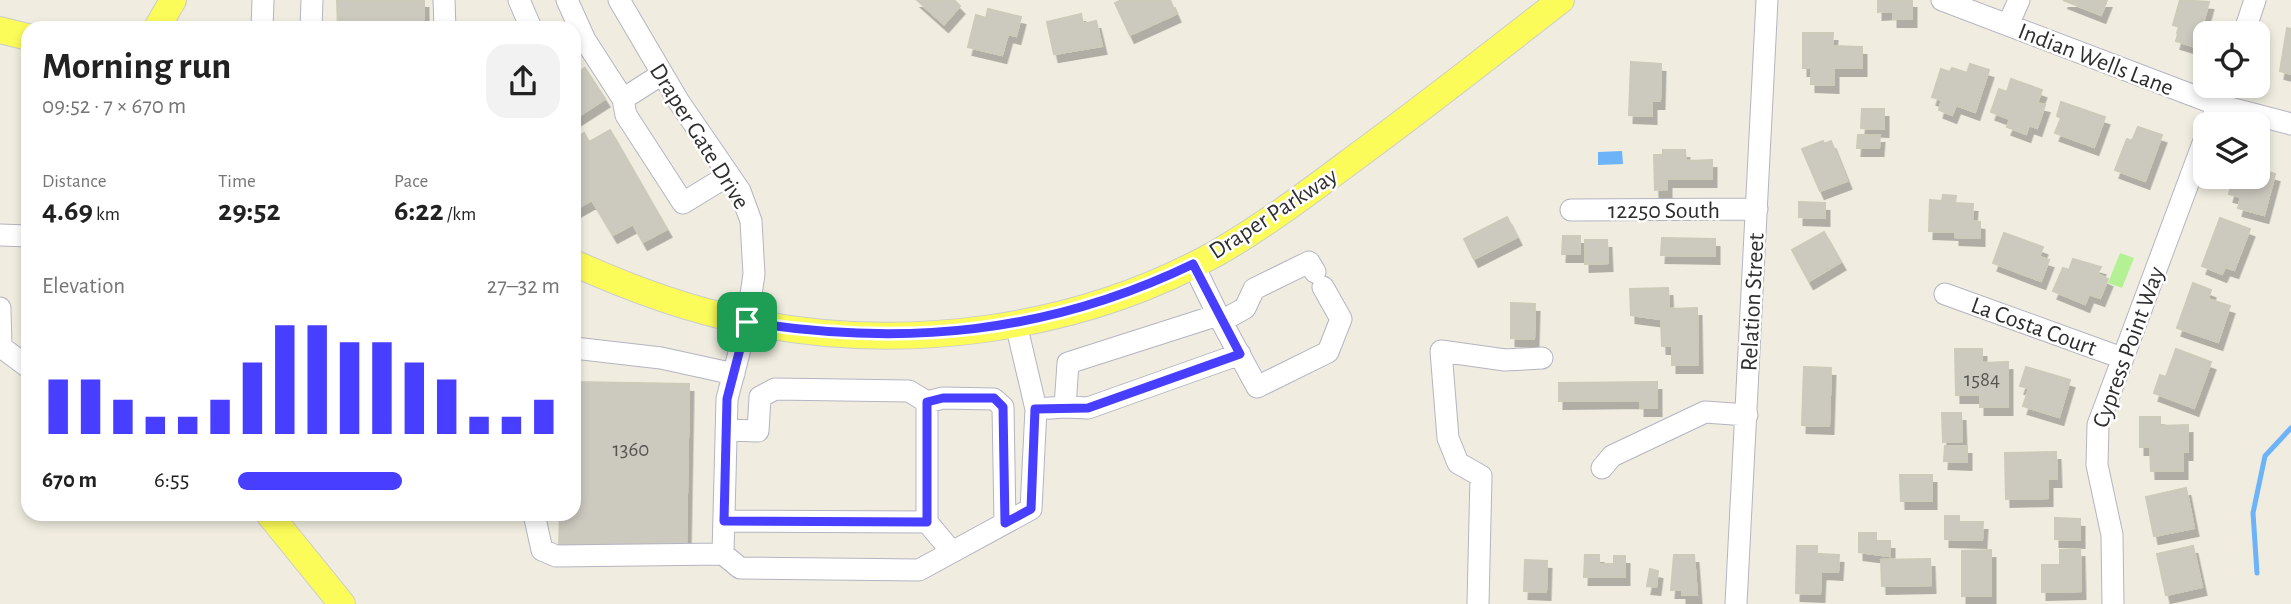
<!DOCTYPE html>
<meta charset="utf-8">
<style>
:root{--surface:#fff;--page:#f2f2f2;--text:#222;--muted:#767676;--accent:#473eff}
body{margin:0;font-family:"Alegreya Sans",sans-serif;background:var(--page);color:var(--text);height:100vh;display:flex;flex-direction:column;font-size:26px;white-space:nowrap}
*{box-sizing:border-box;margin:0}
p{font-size:23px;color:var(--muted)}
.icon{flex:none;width:38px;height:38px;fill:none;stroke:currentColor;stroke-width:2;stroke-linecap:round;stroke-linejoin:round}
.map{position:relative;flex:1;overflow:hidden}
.details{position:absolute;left:21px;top:21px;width:560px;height:500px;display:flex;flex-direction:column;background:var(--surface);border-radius:21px;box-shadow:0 4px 10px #0003}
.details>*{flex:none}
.buttons{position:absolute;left:2193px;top:21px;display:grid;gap:14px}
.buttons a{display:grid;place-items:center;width:77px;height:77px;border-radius:14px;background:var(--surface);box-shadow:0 4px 10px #0003;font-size:35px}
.pin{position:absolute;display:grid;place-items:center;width:60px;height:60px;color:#fff;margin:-30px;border-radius:14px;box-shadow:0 4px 10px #0006}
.round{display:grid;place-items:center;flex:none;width:74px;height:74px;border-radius:21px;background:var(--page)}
.summary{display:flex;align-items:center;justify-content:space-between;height:119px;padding:0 21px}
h1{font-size:38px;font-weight:600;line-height:52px}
.figures{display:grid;grid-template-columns:repeat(3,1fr);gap:10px;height:119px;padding:7px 21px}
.figures div{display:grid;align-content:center}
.figures b{font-size:30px;font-weight:600}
.figures small{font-size:19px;font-weight:400}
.figures p{font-size:19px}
.chart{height:196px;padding:14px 21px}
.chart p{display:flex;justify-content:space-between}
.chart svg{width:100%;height:126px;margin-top:7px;stroke:var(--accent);stroke-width:6}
ul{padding:0 21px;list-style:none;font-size:23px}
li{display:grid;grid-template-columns:112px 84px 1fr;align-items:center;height:52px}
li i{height:18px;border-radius:9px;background:var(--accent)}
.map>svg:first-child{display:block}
</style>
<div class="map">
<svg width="2291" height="604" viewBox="0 0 2291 604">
<defs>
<filter id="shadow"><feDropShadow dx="4.5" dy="8" stdDeviation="0" flood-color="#0004"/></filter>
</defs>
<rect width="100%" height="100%" fill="#f0ede0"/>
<path fill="#b4f194" d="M 2120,253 L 2134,258 L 2122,288 L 2108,283 Z"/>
<path fill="#6db3f8" d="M 1622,151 L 1623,164 L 1598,165 L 1598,152 Z"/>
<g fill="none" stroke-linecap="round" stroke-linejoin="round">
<path stroke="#6db3f8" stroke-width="5" d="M 2257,573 L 2253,513 L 2265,456 L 2291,428"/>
</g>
<path fill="#ccc9bf" stroke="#cccab9" stroke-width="2" filter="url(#shadow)" d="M 337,0 L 424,0 L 424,28 L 338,28 Z
M 917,0 L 954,0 L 960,6 L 944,24 Z
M 1122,0 L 1170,0 L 1176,14 L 1130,35 L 1115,3 Z
M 1878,0 L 1912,0 L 1912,19 L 1893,19 L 1893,11 L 1878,12 Z
M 2063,0 L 2107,0 L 2101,15 Z
M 2180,0 L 2209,2 L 2196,47 L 2176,41 L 2180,27 L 2173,25 Z
M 988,9 L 1021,17 L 1016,36 L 1008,34 L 1002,55 L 968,47 L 976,15 L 986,18 Z
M 1081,14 L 1083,24 L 1096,21 L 1102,46 L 1054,54 L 1047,22 Z
M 2287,28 L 2291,29 L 2291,74 L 2280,71 Z
M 1803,33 L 1833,33 L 1832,46 L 1862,47 L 1862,68 L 1834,68 L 1834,85 L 1811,84 L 1811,68 L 1803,68 Z
M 1631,62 L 1661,64 L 1660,101 L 1652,101 L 1652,116 L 1629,115 Z
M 1970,64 L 1989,70 L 1975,112 L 1956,105 L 1952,115 L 1939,110 L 1942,100 L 1932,97 L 1941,69 L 1950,72 L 1952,68 L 1967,73 Z
M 585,68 L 605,99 L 574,119 L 574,75 Z
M 2011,79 L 2042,90 L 2037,103 L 2045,105 L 2037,128 L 2029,125 L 2026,134 L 2007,127 L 2010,119 L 1991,112 L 1999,89 L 2007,92 Z
M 2061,102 L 2105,117 L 2094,147 L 2055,133 L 2061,118 L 2057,116 Z
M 1862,109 L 1884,109 L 1884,129 L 1861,128 Z
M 2138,127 L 2162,135 L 2145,181 L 2115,170 L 2127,139 L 2132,141 Z
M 610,130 L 667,229 L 643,242 L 633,224 L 613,235 L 592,200 L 574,210 L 574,139 L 584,133 L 589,142 Z
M 1858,135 L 1880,135 L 1879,148 L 1857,148 Z
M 1823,141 L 1824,144 L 1831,141 L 1847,181 L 1820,191 L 1802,149 Z
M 1663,150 L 1685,150 L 1686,161 L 1712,160 L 1712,179 L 1667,179 L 1667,189 L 1655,190 L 1654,155 L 1663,155 Z
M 2258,169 L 2275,174 L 2264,215 L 2238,208 L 2241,197 L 2229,194 L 2234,177 L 2258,177 Z
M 1943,195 L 1956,196 L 1955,203 L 1973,204 L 1972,221 L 1980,222 L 1980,238 L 1955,237 L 1955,232 L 1929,231 L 1930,200 L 1942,201 Z
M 1799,202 L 1825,203 L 1825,218 L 1799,217 Z
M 1507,217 L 1517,237 L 1474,259 L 1464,239 Z
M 2220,218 L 2250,229 L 2234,270 L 2225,267 L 2222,274 L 2202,266 Z
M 1824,232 L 1841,262 L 1809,281 L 1792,250 Z
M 2004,233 L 2043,247 L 2039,257 L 2049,260 L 2041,281 L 1993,263 Z
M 1563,236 L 1580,236 L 1580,254 L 1562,254 Z
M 1662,238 L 1715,239 L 1715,256 L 1661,255 Z
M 1585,240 L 1607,240 L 1608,263 L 1585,264 Z
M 2073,259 L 2101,267 L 2097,274 L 2108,279 L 2100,298 L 2089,294 L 2085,304 L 2053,291 L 2063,268 L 2069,270 Z
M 2193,283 L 2211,290 L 2208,299 L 2230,306 L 2218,342 L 2177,328 Z
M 1668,288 L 1669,309 L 1697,308 L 1698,365 L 1672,365 L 1672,346 L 1662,346 L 1661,319 L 1631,315 L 1630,289 Z
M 1511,303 L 1535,304 L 1534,339 L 1511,338 Z
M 1955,349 L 1982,349 L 1982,363 L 2008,362 L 2008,407 L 1980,407 L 1980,395 L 1956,395 Z
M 2176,349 L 2211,362 L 2194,408 L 2154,393 L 2160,375 L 2166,377 Z
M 1804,367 L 1831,368 L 1829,426 L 1802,425 Z
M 2026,367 L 2070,380 L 2059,417 L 2023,406 L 2029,388 L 2020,386 Z
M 574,382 L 689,384 L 686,550 L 559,547 L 560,514 L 574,514 Z
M 1657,382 L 1657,408 L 1640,408 L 1640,400 L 1559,401 L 1559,383 Z
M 1942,413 L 1961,413 L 1962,441 L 1943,442 Z
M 2140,417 L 2160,417 L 2160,426 L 2188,425 L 2188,452 L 2183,452 L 2183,471 L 2151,471 L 2150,447 L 2140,447 Z
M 1945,446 L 1967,446 L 1967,462 L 1944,461 Z
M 2056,452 L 2057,479 L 2048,479 L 2048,498 L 2006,499 L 2005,453 Z
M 1900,475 L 1932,475 L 1932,501 L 1901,501 Z
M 2186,488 L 2194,528 L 2154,536 L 2146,497 Z
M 1945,516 L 1959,516 L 1959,522 L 1983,522 L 1982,540 L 1945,539 Z
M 2055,518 L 2080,519 L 2080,540 L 2055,539 Z
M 1859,533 L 1876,533 L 1876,541 L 1890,541 L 1890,556 L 1859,552 Z
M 1797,546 L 1817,546 L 1817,554 L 1839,555 L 1838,572 L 1821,571 L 1820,594 L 1796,593 Z
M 2193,546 L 2202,587 L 2166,595 L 2157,554 Z
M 2080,549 L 2081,591 L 2042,592 L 2042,565 L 2060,565 L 2060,550 Z
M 1991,550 L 1991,596 L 1962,596 L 1962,551 Z
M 1585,555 L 1599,555 L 1599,564 L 1614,564 L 1614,556 L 1625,556 L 1625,577 L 1584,577 Z
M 1674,555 L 1694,555 L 1697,595 L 1682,595 L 1682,590 L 1671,590 Z
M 1930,559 L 1931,585 L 1882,586 L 1881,560 Z
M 1525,560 L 1547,561 L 1546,592 L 1524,591 Z
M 1650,569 L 1658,571 L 1656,587 L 1647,586 Z"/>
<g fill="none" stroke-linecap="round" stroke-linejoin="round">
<g stroke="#b4b4c2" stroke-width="23">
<path id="minor" d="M 444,0 L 445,28
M 519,0 L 531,28
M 567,0 L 585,40 L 623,99 L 662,74
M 619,0 L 679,102 L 740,191 L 751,221 L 754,274 L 747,322 L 727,399 L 723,554 L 740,568 L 919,570 L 1031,509 L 1036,409 L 1016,324
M 1942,0 L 2218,105 L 2291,124
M 2008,25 L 2019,0
M 262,28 L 263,0
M 311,28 L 312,0
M 2244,33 L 2255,0
M 623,99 L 626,115 L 683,203 L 729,175
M 2210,124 L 2226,86
M 1571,210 L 1757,209
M 0,235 L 28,236
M 1945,294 L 2122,358
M 0,308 L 1,347 L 28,367
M 1218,315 L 1257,387 L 1328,352 L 1341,319 L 1323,287
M 1222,321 L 1245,308 L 1254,289 L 1309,262 L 1315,272
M 574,348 L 661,358 L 734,374
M 927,402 L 927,522 L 952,552
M 1065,407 L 1088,408 L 1240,354
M 1036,409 L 1065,407 L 1068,363 L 1218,315 L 1193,264
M 726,430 L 758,431 L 760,397 L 775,389 L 909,391 L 927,402 L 943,398 L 994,399 L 1003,407 L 1005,523
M 1602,468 L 1612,456 L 1705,412 L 1747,415
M 534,514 L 542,550 L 556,556 L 723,554
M 724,521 L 927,522
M 1478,604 L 1481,476 L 1458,463 L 1448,438 L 1441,351 L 1505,360 L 1542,358
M 1736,604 L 1767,0
M 2113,604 L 2112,535 L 2097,465 L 2098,425 L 2205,138"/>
</g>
<g stroke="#cdcdcd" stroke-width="28">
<path id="major" d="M 157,28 L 173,0
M 0,30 L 28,37
M 574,263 C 629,288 686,309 745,321 C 901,354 1076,331 1215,254 C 1266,225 1313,189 1360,154 C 1428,104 1494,52 1561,0
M 269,514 L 342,604"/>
</g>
<use href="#minor" stroke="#fff" stroke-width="21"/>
<use href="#major" stroke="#fbfb59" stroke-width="26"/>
</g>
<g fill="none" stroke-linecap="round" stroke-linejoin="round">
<g stroke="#fff" stroke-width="14">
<path id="route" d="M 1193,264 L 1240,354 L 1088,408 L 1035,409 L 1031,509 L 1005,523 L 1003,407 L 994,398 L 943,398 L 927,402 L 927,522 L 724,521 L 727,399 L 747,322 C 904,347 1048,334 1193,264 Z"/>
</g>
<use href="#route" stroke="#473eff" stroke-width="9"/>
</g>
<g text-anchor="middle" stroke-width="5" stroke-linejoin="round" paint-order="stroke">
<g font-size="21" fill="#565552">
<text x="1982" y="386">1584</text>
<text x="631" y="456">1360</text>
</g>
<g font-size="24" fill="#2e2e2e" stroke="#fff">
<text transform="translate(2096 59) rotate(21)" y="8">Indian Wells Lane</text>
<text transform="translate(700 136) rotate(58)" y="8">Draper Gate Drive</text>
<text x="1664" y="218">12250 South</text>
<text transform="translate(1273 213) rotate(-33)" y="8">Draper Parkway</text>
<text transform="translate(1752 302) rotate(-87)" y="8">Relation Street</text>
<text transform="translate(2034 326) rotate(20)" y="8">La Costa Court</text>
<text transform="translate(2128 347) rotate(-70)" y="8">Cypress Point Way</text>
</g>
</g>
</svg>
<div class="buttons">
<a><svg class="icon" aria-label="locate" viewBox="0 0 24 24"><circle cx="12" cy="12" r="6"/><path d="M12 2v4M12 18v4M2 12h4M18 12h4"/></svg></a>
<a><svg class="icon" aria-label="layers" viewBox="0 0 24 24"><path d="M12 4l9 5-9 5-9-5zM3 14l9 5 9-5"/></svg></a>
</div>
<div class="pin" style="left:747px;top:322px;background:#1e9e55"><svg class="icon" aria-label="arrive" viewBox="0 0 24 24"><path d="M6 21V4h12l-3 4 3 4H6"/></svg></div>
<section class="details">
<div class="summary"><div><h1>Morning run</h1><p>09:52 · 7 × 670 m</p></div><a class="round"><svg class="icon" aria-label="share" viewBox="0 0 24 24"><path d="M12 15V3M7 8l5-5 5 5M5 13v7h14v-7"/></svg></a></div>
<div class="figures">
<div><p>Distance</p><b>4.69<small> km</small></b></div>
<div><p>Time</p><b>29:52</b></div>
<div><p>Pace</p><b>6:22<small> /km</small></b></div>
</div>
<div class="chart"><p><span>Elevation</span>27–32 m</p>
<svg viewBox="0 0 160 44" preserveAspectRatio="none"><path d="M5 44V25M15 44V25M25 44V32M35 44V38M45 44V38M55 44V32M65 44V19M75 44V6M85 44V6M95 44V12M105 44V12M115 44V19M125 44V25M135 44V38M145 44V38M155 44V32"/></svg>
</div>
<ul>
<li><b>670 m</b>6:55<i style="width:51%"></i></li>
</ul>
</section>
</div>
